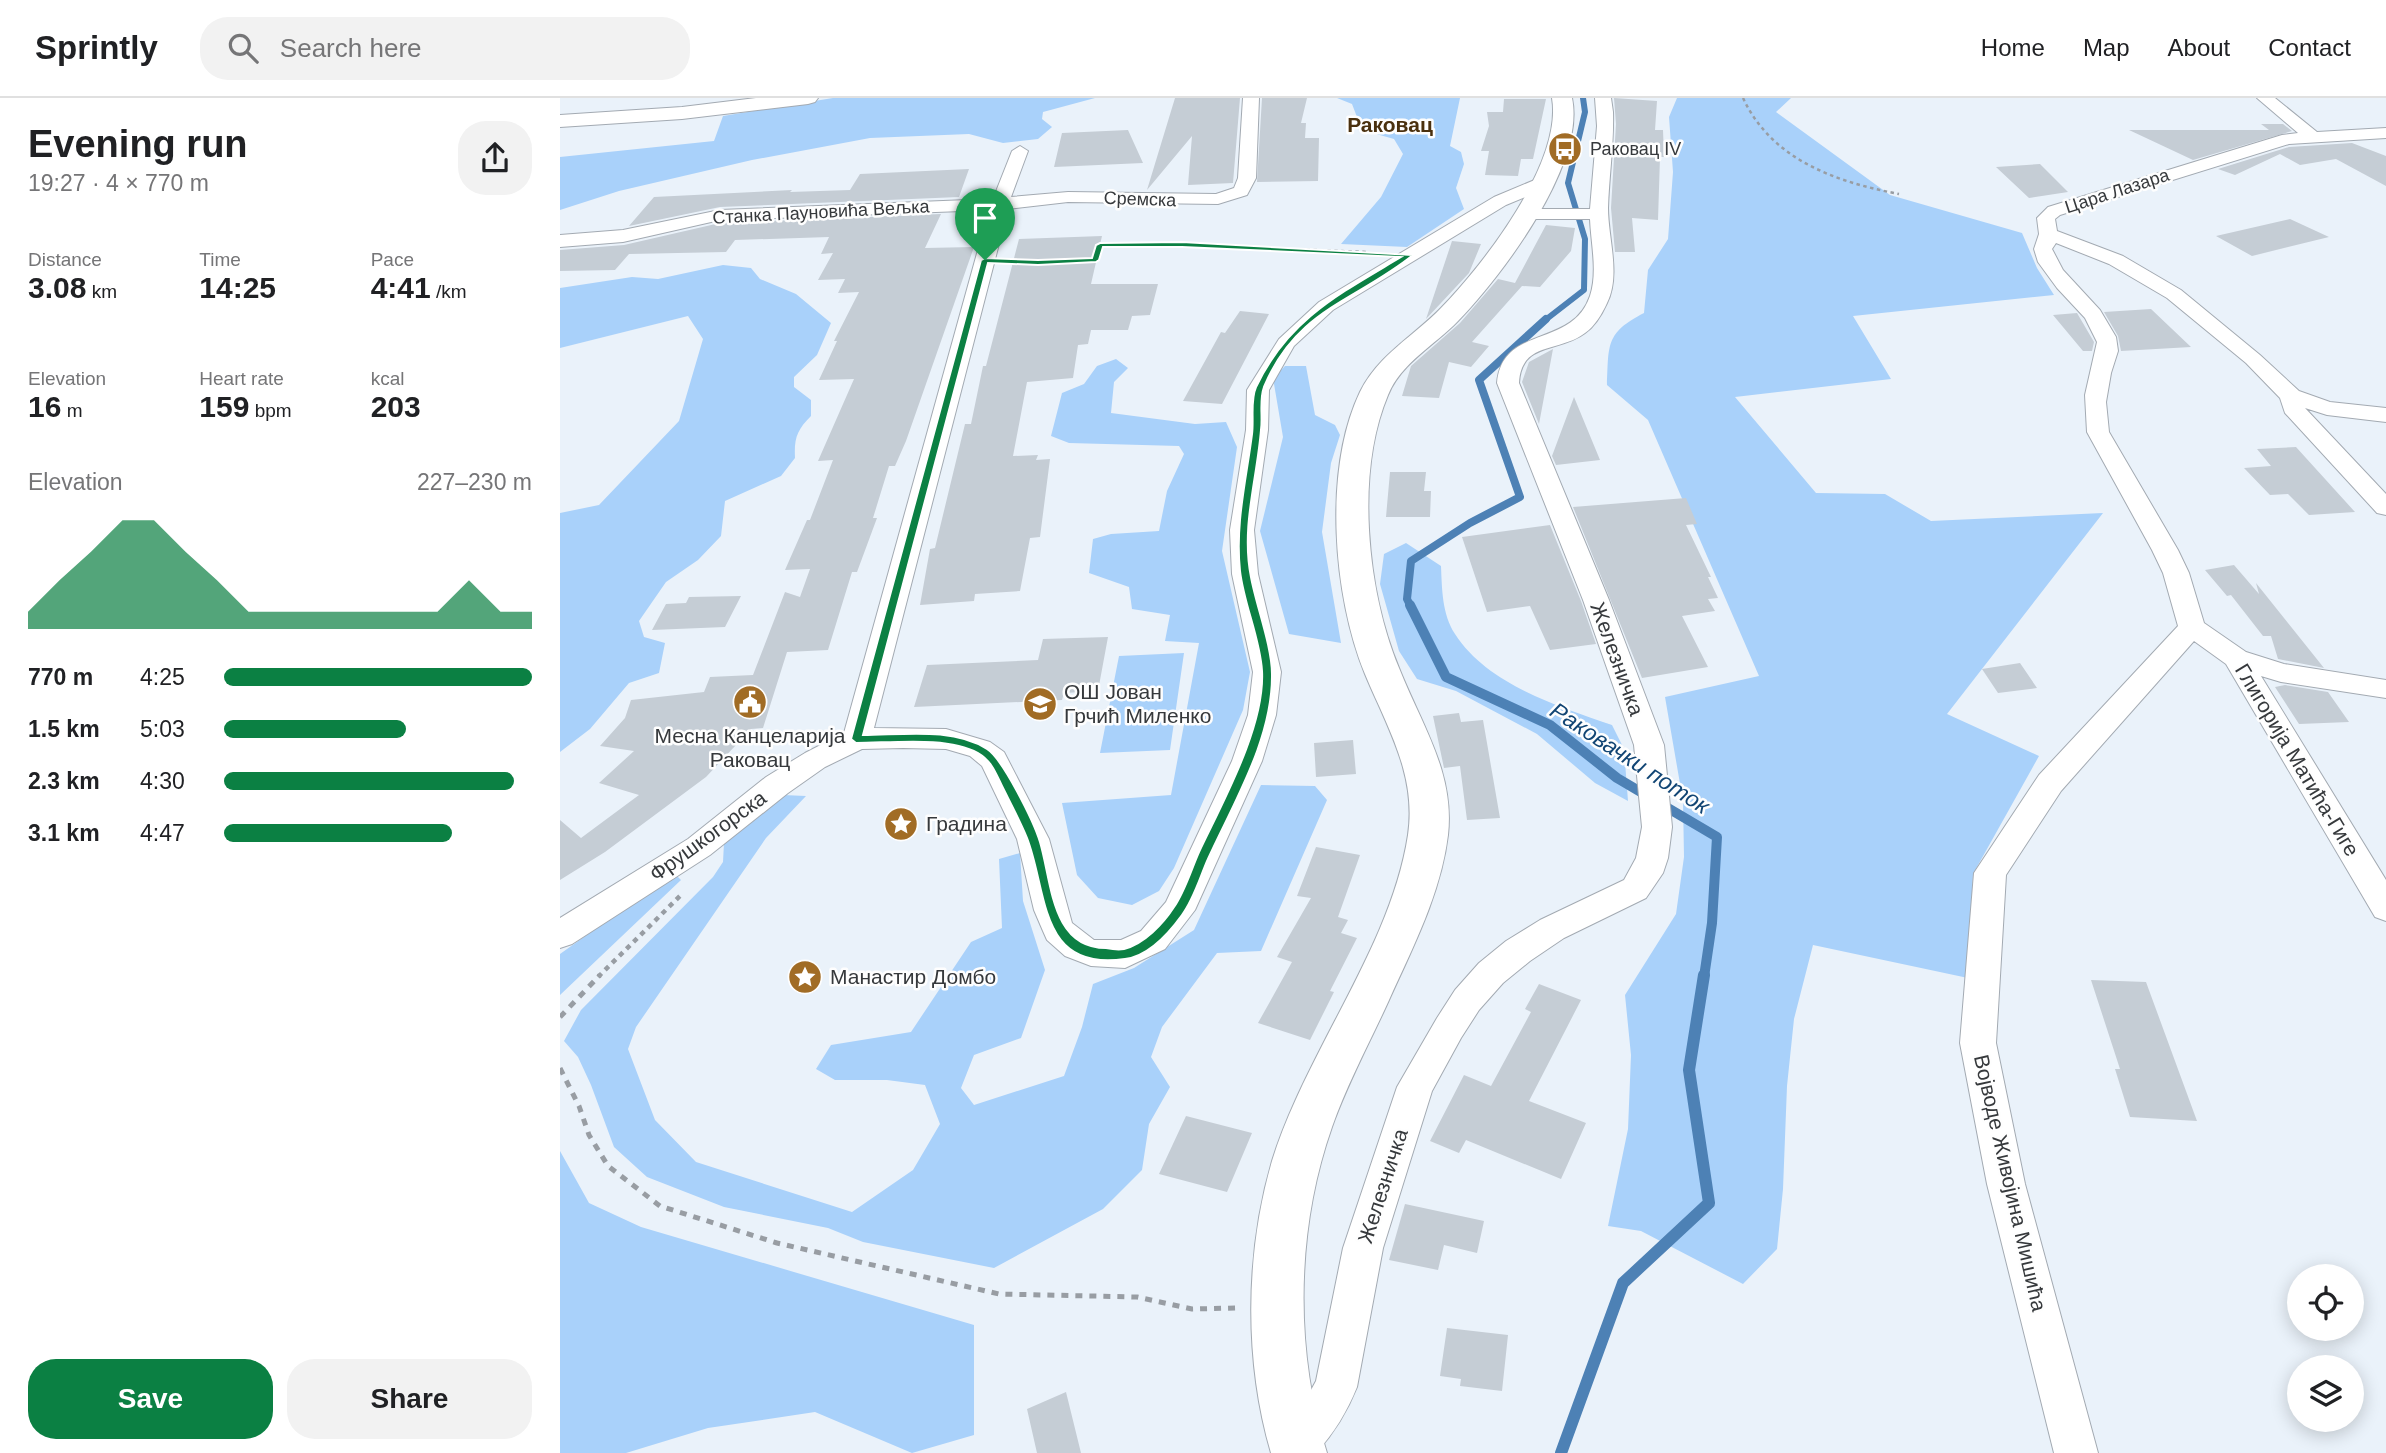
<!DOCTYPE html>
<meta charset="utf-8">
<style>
:root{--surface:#fff;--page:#f2f2f2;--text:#202124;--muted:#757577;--line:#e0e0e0;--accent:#0b8043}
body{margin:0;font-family:Helvetica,sans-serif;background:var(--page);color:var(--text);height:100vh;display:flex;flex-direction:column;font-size:26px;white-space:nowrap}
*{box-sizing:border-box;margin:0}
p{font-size:23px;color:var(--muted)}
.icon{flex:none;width:38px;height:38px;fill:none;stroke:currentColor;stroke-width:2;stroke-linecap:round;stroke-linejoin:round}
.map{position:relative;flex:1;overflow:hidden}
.side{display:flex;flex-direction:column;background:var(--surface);width:560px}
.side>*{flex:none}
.tools{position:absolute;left:1727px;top:1166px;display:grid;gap:14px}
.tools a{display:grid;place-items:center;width:77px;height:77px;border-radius:50%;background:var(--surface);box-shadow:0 4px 18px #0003;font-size:35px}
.pin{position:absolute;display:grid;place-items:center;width:60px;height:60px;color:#fff;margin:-72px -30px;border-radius:50% 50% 50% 0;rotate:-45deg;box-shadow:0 0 7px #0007}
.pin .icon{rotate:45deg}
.round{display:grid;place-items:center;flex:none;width:74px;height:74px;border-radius:28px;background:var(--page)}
.head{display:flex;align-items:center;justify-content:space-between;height:119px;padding:0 28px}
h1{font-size:38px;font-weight:800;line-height:52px}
.stats{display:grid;grid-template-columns:repeat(3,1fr);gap:10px;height:119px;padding:7px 28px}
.stats div{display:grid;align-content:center}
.stats b{font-size:30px;font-weight:800}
.stats small{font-size:19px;font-weight:400}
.stats p{font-size:19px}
.chart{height:196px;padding:14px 28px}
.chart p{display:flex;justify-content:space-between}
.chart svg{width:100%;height:126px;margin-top:7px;fill:var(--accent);opacity:.7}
.cta{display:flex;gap:14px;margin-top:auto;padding:14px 28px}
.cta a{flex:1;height:80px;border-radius:28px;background:var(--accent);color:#fff;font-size:28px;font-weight:800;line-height:80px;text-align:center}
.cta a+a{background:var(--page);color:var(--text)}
ul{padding:0 28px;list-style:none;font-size:23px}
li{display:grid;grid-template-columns:112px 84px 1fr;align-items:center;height:52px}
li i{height:18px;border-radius:9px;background:var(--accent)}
header{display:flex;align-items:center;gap:42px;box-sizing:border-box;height:98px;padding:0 35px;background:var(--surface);border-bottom:2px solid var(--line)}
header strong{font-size:33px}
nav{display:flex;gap:38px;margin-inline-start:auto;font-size:24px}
.search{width:490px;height:63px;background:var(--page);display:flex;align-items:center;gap:18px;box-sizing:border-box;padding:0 24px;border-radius:28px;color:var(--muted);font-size:26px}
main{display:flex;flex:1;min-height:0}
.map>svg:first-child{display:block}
</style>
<header>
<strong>Sprintly</strong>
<div class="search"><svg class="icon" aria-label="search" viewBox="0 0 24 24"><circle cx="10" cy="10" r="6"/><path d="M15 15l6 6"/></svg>Search here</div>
<nav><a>Home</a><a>Map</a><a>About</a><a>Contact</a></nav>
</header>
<main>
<section class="side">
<div class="head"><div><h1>Evening run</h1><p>19:27 · 4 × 770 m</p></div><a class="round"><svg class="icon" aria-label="share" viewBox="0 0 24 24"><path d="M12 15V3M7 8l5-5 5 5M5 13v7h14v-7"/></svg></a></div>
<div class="stats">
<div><p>Distance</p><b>3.08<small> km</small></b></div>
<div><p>Time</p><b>14:25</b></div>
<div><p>Pace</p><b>4:41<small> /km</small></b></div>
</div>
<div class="stats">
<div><p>Elevation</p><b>16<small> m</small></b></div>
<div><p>Heart rate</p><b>159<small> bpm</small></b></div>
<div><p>kcal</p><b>203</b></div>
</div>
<div class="chart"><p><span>Elevation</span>227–230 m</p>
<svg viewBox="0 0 160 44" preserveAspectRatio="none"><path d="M0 44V38L10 27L20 17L30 6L40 6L50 17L60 27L70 38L80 38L90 38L100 38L110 38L120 38L130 38L140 27L150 38L160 38V44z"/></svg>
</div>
<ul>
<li><b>770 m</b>4:25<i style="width:100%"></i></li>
<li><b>1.5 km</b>5:03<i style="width:59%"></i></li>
<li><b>2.3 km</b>4:30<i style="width:94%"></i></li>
<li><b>3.1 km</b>4:47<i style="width:74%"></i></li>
</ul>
<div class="cta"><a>Save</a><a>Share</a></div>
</section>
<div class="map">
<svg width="1826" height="1355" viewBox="0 0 1826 1355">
<rect width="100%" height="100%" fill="#eaf2fa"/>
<path fill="#a9d1fa" d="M 273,0 L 535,0 L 483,14 L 482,21 L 492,29 L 478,41 L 443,45 L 409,36 L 310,40 L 192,62 L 59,93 L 0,112 L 0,59 L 154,43 L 163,18 Z
M 777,0 L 900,0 L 890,48 L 901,54 L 904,66 L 896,90 L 904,111 L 847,149 L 781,146 L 821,99 L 843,56 L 834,41 L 802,32 L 792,6 Z
M 1117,0 L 1231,0 L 1216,14 L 1330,97 L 1462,135 L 1477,170 L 1494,197 L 1293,218 L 1331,281 L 1175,299 L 1256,395 L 1325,396 L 1371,423 L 1543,415 L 1387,616 L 1479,658 L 1413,776 L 1408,880 L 1253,847 L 1234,921 L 1227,988 L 1223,1091 L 1217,1151 L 1183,1186 L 1081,1133 L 1048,1128 L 1068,1031 L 1071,957 L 1065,897 L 1116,816 L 1124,759 L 1123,703 L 1105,599 L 1199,578 L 1088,322 L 1047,287 C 1049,247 1045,235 1084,215 L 1088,172 L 1108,141 L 1113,74 L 1109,19 Z
M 163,167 L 191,170 L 200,181 L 236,196 L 271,225 L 257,257 L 234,279 L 234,289 L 251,302 L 251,318 C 237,332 234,340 235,360 L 221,378 L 165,403 L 161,438 L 138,462 L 106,484 L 79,523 L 84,539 L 105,545 L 99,575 L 69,585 L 30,631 L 0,654 L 0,415 L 39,407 L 119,323 L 143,241 L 128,218 L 0,250 L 0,190 L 72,179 L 98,181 Z
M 556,261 L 568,270 L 554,284 L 551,315 L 635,326 L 666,324 L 677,349 L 662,453 L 690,574 L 683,612 L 614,770 L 599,793 L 572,807 L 538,800 L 517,777 L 502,705 L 611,697 L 639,545 L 605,543 L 610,517 L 572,511 L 569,489 L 529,475 L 533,441 L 551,436 L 599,433 L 607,393 L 624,356 L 619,348 L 509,345 L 491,338 L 502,295 L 524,286 L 537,268 Z
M 725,268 L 746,268 L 755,317 L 775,327 L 780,337 L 771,365 L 762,434 L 781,545 L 729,536 L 700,433 L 723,339 L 713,280 Z
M 846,445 L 881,468 C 882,491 882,516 895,536 C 928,587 998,608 1052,627 L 1064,651 L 1068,703 L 1035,685 L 977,636 L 896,593 L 857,581 L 839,553 L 820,486 L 824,456 Z
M 624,555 L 610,652 L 540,655 L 559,558 Z
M 701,687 L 755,688 L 767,702 L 701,853 L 657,855 L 602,929 L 591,959 L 610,989 L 589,1026 L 582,1072 L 543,1111 L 434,1170 L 303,1144 L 268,1130 L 164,1109 L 87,1079 L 54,1049 L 31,987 L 18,959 L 4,943 L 21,912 L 153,779 L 163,764 L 164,745 L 223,697 L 246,698 L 206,740 L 76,929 L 68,951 L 95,1022 L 136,1064 L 292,1114 L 353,1072 L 380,1026 L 365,987 L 327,982 L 275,982 L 256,971 L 271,947 L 351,934 L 411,844 L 442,830 L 439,761 L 460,755 L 463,803 L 485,872 L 461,940 L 414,957 L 401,990 L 414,1007 L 504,978 L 522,929 L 533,886 L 574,870 L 634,832 Z
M 114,775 L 121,782 L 0,897 L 0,856 Z
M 0,1053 L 29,1105 L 81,1129 L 414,1227 L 414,1337 L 352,1355 L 255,1314 L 148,1330 L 66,1355 L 0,1355 Z"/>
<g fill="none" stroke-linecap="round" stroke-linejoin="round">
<path stroke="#4d81b5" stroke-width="6" d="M 984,223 L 1024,192 L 1025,141 L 1008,85 L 1025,14 L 1023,0"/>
<path stroke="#4d81b5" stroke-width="8" d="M 851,509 L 847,501 L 851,463 L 910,425 L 960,399 L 919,282 L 986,221"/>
<path stroke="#4d81b5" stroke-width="10" d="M 850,507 L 886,579 L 990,627 L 1057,680 L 1157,739 L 1152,825 L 1144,879"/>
<path stroke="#4d81b5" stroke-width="12" d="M 1001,1355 L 1063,1185 L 1149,1105 L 1129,972 L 1144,877"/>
</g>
<path fill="#c5cdd5" d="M 615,0 L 680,0 L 673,85 L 628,87 L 632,38 L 587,92 Z
M 702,0 L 747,0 L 741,25 L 746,25 L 745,40 L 759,40 L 758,83 L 697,84 Z
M 1054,0 L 1097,3 L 1095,32 L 1103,32 L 1104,59 L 1100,59 L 1098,122 L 1072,120 L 1075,154 L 1055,154 L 1051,110 L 1056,26 Z
M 944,1 L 986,1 L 973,61 L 961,61 L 958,78 L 925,77 L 929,53 L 921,53 L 929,28 L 927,14 L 943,14 Z
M 1701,26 L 1723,26 L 1732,33 L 1633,62 L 1569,32 L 1709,32 Z
M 568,32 L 583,65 L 494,69 L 502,35 Z
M 1792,45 L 1826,58 L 1826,88 L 1776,61 L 1740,67 L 1720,56 L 1675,77 L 1658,71 L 1729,49 Z
M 1480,66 L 1508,94 L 1469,100 L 1436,69 Z
M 409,71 L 399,99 L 160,109 L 69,128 L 94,99 L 232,92 L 230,94 L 290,92 L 300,76 Z
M 381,116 L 365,150 L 414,149 L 346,343 L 335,368 L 329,368 L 313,420 L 317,420 L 297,474 L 292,474 L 268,552 L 227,554 L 203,630 L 191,631 L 146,679 L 45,754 L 0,782 L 0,722 L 21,740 L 79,697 L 39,685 L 74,653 L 40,648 L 65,620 L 71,602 L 144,594 L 150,579 L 193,577 L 225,494 L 240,499 L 250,471 L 225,472 L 247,422 L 250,422 L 273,362 L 258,363 L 294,281 L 259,282 L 277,243 L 274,243 L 299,194 L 278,195 L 285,181 L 258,182 L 273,155 L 261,156 L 269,139 L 175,142 L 166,154 L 69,156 L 55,172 L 0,173 L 0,152 L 64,147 L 160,125 Z
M 1730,121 L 1769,139 L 1692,158 L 1656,138 Z
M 986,127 L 1015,130 L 1011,153 L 980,189 L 962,188 L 912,244 L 929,248 L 911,269 L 889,264 L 879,300 L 842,298 L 851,268 L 900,225 L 938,181 L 955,185 Z
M 542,138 L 531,186 L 598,186 L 590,217 L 572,218 L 568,232 L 531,232 L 528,246 L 518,247 L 513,280 L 467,284 L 453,358 L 478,357 L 476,362 L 490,361 L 480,439 L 470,440 L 460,493 L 415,496 L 414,503 L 360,507 L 370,451 L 375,450 L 405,326 L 411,326 L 423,268 L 426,268 L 459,141 Z
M 892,143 L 921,146 L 909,175 L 866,221 Z
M 1591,211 L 1631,249 L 1561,253 L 1558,238 L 1544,214 Z
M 680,213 L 709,216 L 662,306 L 623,303 L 661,234 L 665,235 Z
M 1517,215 L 1534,244 L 1532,253 L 1523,253 L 1493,217 Z
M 993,251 L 979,326 L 962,284 L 969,264 Z
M 1014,299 L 1040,362 L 996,367 L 992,358 Z
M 1736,349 L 1795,414 L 1749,417 L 1728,396 L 1710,397 L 1684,370 L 1711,368 L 1697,351 Z
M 830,374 L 866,374 L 864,393 L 871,393 L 870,419 L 826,419 Z
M 1126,400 L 1137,426 L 1126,427 L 1151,479 L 1148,479 L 1158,500 L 1148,501 L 1155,513 L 1122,518 L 1148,569 L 1082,580 L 1013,409 Z
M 990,427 L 1021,503 L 1036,546 L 990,552 L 970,508 L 927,514 L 902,439 Z
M 1674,467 L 1699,496 L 1696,485 L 1764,570 L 1718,561 L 1711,538 L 1703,538 L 1671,497 L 1667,498 L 1645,472 Z
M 181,498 L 165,529 L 92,532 L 106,506 L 126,505 L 129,499 Z
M 548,539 L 538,593 L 504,595 L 502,602 L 354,609 L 367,567 L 478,562 L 483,541 Z
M 1460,565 L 1477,590 L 1438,595 L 1422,571 Z
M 1725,587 L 1768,594 L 1789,624 L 1739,626 L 1715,589 Z
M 899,615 L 901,624 L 923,622 L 940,720 L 907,722 L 900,668 L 884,670 L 873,618 Z
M 793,642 L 796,676 L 756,679 L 754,645 Z
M 756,749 L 800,757 L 778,819 L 788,822 L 781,835 L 797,840 L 770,893 L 774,894 L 750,942 L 698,925 L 732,864 L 717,859 L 751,800 L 737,798 Z
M 1531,882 L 1586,884 L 1637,1023 L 1570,1019 L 1555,971 L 1560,971 Z
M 979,886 L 1021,902 L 969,1003 L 1026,1025 L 1001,1081 L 906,1042 L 899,1055 L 870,1043 L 904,977 L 931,988 L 971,914 L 965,911 Z
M 626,1018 L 692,1035 L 667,1094 L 599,1076 Z
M 845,1106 L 924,1123 L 917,1155 L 884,1147 L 878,1172 L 829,1162 Z
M 887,1230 L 948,1237 L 942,1293 L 900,1288 L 901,1281 L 880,1278 Z
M 506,1294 L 521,1355 L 477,1355 L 467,1311 Z"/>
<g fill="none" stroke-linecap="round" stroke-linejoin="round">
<g stroke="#a3aab2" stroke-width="2">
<path id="street" d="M 683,0 L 699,0 L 696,80 L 687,97 L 658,106 L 508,104 L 448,111 L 314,630 L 386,631 L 430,644 L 444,654 L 489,741 L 512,825 L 534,842 L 561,842 L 581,833 L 606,804 L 672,663 L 688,617 L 693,574 L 672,476 L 670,432 L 686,332 L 687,292 L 719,241 L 759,204 L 934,99 L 977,81 L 989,81 L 992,85 L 989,89 L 946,107 L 773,212 L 734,248 L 709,292 L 708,332 L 694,432 L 698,476 L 721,574 L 716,617 L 702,663 L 635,812 L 605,851 L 565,870 L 531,868 L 505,858 L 487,842 L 483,833 L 474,812 L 457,741 L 422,668 L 410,658 L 386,651 L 343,650 L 302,651 L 265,669 L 228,695 L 150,757 L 12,846 L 0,850 L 0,820 L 128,741 L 206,679 L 245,655 L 284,635 L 429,112 L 160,122 L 63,144 L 0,149 L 0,137 L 63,132 L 160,112 L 433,101 L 452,53 L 460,48 L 468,53 L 451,99 L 508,94 L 656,96 L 674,90 L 678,80 Z
M 1035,0 L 1051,0 L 1053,14 C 1054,46 1049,78 1048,110 C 1048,140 1061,177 1047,205 C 1042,216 1035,228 1025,235 C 999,255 961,243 959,285 L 1049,502 L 1104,647 L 1112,729 L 1108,760 L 1103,775 L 1086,800 L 1004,840 L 970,863 L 943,885 L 919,912 L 901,940 L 872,993 L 823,1150 L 797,1289 C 787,1314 774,1335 756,1355 L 718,1355 L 714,1345 L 721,1330 L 745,1303 L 756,1283 L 783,1150 L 837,989 L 877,920 L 895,892 L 919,865 L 946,843 L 980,822 L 1064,782 L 1076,760 L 1082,729 L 1074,647 L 1023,502 L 937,285 C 942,226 1012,251 1030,198 C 1038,174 1031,146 1030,121 L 966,121 L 957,116 L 966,111 L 1030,111 L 1037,28 Z
M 1697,0 L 1715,0 L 1757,34 L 1826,30 L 1826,40 L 1729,46 L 1500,117 L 1495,121 L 1497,133 L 1563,158 L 1621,192 L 1700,257 L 1739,293 L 1770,304 L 1826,310 L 1826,324 L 1767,317 L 1745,310 L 1826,396 L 1826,417 L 1817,415 L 1725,315 L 1720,300 L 1686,265 L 1607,200 L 1549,166 L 1496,145 L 1492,151 L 1503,172 L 1540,212 L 1556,239 L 1558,253 L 1551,275 L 1546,304 L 1549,334 L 1618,452 L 1629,475 L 1644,525 L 1686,554 L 1724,566 L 1826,582 L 1826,600 L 1721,584 L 1701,578 L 1826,782 L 1826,823 L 1815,819 L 1666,566 L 1634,543 L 1501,693 L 1446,777 L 1436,945 L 1465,1086 L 1538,1355 L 1494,1355 L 1427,1086 L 1400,945 L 1414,775 L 1479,677 L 1618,528 L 1603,475 L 1592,452 L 1527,334 L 1525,297 L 1537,244 L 1525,220 L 1497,190 L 1478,164 L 1474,151 L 1479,136 L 1477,120 L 1488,109 L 1722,37 L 1738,35 Z"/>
</g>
<g stroke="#a3aab2" stroke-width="2">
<path id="secondary" d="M 196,0 L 258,0 L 255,4 L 248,6 L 122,21 L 0,29 L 0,17 L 122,9 Z
M 992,0 L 1012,0 C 1026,66 942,178 898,223 C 875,247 841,265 828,297 C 795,375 807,493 839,570 C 861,626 895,674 888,737 C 881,795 853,849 829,902 C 810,944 787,986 772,1029 C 736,1131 734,1252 767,1355 L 711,1355 C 684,1263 685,1156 712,1063 C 725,1021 745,981 765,942 C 798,878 837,809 848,737 C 857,677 827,629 805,576 C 773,498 763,372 800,294 C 818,257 854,238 881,210 C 924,166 1003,64 992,0 Z"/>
</g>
<path stroke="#989da3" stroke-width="2.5" stroke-dasharray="3.5 3.5" stroke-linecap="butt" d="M 1183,0 C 1212,62 1276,84 1339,96
M 450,163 L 536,162 L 540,147 L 622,147 L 807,154"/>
<path stroke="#989da3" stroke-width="4.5" stroke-dasharray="5 5" stroke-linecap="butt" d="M 38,879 L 121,797"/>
<path stroke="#989da3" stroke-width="5" stroke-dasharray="7 7" stroke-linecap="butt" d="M 0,919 L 40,877
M 0,970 L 19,1008 L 29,1037 L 48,1068 L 100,1108 L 217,1145 L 439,1196 L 577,1199 L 632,1211 L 678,1210"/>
<use href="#street" fill="#fff" fill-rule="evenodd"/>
<use href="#secondary" fill="#fff" fill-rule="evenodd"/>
</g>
<path fill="#0b8043" stroke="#fff" stroke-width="2" fill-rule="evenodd" d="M 622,144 L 853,157 C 796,203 736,211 704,289 C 699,302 703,319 701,332 C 697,382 681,429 691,479 C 696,507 712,548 712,576 C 713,640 674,704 648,761 C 640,779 634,801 622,817 C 609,835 589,858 565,861 C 478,874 488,794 467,740 C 460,723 451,706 443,690 C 436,676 432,663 418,655 C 387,638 332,645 296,645 L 291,641 L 421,162 L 425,160 L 478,162 L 532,160 L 536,147 L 540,145 ZM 543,149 L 622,149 L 841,159 C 781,195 728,221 696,289 C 690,302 694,321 692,336 C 686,383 675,426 680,473 C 684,507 700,540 702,573 C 705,629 662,705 639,754 C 631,772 625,793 614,809 C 603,826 584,846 564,851 C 559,852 551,851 546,850 C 491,850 492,784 480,744 C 474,724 443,661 427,651 C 393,629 342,637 303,637 L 428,165 L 478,167 L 536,164 L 539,162 Z"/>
<defs>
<g id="bus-disc" transform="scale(1.75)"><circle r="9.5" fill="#a16c25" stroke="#fefefe"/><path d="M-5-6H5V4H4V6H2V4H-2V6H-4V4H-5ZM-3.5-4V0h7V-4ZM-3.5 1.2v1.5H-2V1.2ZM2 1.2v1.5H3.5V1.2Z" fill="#fff"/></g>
<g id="civic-disc" transform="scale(1.75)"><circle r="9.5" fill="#a16c25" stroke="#fefefe"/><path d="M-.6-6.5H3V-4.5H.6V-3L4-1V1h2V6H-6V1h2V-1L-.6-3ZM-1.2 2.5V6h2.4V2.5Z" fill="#fff"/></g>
<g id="school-disc" transform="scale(1.75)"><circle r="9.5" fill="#a16c25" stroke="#fefefe"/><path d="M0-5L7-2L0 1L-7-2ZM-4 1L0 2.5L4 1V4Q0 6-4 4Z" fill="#fff"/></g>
<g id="sight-disc" transform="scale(1.75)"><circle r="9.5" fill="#a16c25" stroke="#fefefe"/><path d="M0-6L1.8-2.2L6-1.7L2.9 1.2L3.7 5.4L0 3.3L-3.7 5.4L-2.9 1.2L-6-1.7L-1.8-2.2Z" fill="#fff"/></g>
</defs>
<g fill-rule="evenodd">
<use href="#bus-disc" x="1005" y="51"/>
<use href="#civic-disc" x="190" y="604"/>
<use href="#school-disc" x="480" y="606"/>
<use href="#sight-disc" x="341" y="726"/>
<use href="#sight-disc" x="245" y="879"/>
</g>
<g text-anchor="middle" stroke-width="5" stroke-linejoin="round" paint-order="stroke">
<g font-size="18" fill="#36393c" stroke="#fefefe" text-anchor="start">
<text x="1030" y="57">Раковац IV</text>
</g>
<g font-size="18" fill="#36393c" stroke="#fefefe">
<text transform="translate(1557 93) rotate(-18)" y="6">Цара Лазара</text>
<text transform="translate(580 101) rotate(2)" y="6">Сремска</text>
<text transform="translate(261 114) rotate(-3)" y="6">Станка Пауновића Вељка</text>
</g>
<g font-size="21" font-weight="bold" fill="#4a300e" stroke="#fefefe">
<text x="830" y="34">Раковац</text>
</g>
<g font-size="21" fill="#36393c" stroke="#fefefe">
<text transform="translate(1057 561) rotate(70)" y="7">Железничка</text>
<text transform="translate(1737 662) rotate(59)" y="7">Глигорија Матића-Гиге</text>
<text transform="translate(148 738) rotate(-36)" y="7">Фрушкогорска</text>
<text transform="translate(1450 1085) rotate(77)" y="7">Војводе Живојина Мишића</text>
<text transform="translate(823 1088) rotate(-72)" y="7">Железничка</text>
</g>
<g font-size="21" fill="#36393c" stroke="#fefefe" text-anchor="start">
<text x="504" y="601">ОШ Јован<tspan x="504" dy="24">Грчић Миленко</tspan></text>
<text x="190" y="645" text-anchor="middle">Месна Канцеларија<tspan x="190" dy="24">Раковац</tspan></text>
<text x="366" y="733">Градина</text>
<text x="270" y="886">Манастир Домбо</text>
</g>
<g font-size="23" font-style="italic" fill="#114574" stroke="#fefefe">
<text transform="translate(1070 660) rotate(33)" y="8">Раковачки поток</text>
</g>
</g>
</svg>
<div class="tools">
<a><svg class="icon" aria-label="locate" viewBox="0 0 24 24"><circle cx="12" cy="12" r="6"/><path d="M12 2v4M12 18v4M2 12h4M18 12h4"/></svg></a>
<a><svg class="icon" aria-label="layers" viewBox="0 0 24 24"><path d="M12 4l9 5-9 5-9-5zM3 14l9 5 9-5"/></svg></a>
</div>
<div class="pin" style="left:425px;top:162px;background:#1e9e55"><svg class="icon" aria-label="arrive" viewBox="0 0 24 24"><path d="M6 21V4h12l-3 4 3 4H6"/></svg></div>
</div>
</main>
